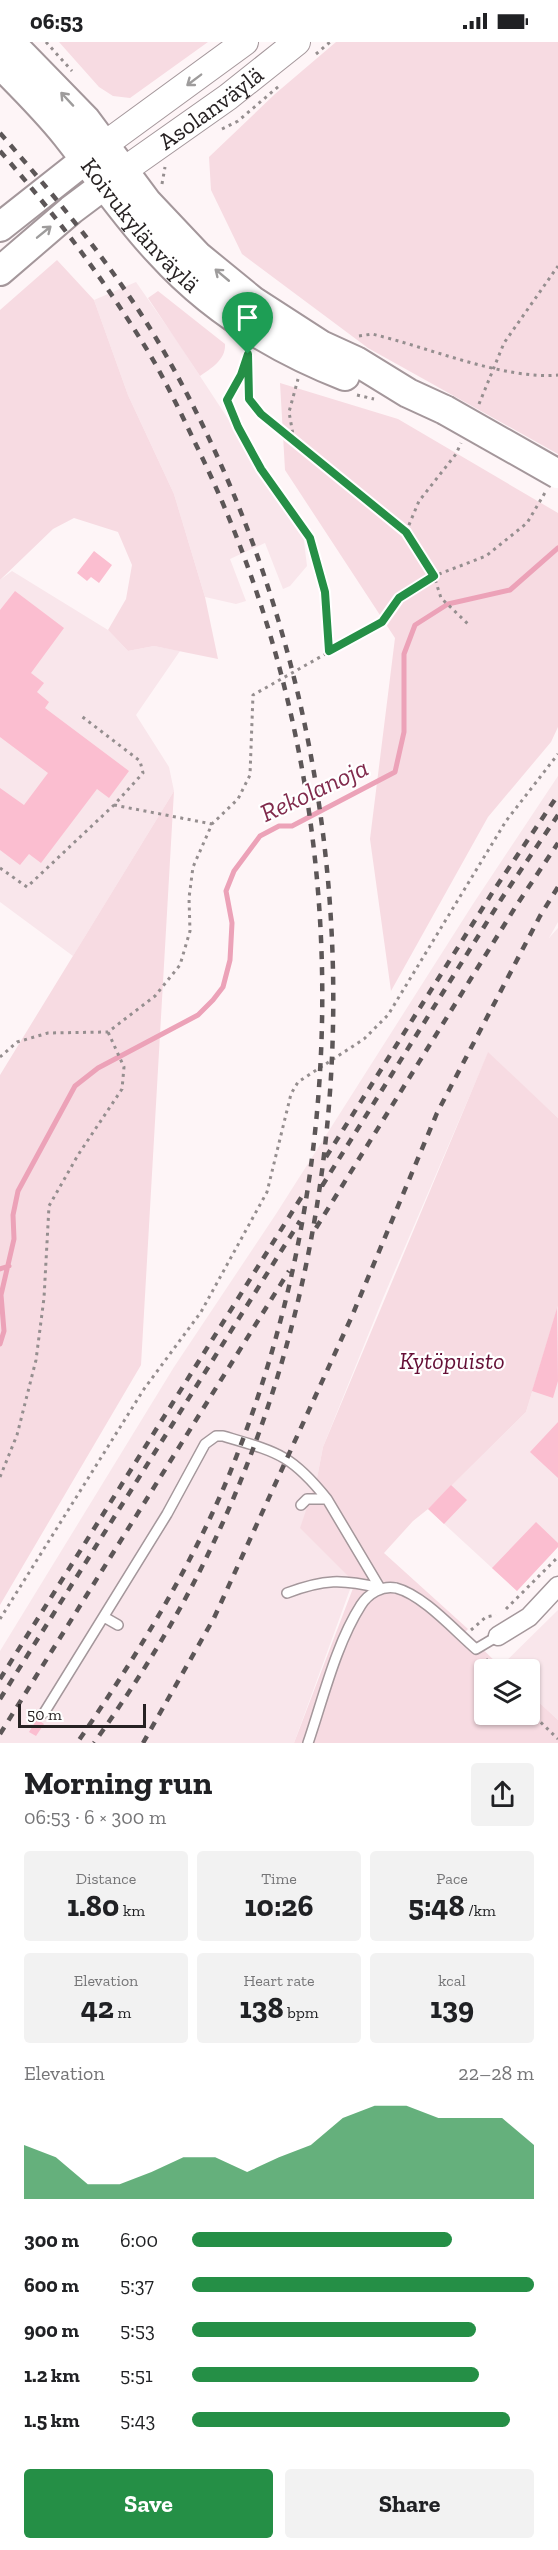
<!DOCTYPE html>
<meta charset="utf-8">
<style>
:root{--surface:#fff;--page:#f2f2f2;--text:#202124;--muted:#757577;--accent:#258f46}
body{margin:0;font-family:"Zilla Slab",serif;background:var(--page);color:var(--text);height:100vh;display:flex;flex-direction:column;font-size:22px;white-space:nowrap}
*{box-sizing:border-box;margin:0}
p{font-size:20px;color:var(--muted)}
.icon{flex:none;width:33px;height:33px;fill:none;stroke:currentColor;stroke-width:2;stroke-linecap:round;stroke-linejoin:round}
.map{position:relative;height:1701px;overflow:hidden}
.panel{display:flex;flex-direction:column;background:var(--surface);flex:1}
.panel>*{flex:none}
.controls{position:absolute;left:474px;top:1617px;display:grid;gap:12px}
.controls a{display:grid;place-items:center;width:66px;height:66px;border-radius:6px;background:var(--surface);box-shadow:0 2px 4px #0004;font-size:30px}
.scale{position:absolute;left:18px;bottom:15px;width:128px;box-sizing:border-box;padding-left:6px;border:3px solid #272223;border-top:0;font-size:16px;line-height:21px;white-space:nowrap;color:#272223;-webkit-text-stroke:4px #fff;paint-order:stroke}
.pin{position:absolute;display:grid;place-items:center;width:51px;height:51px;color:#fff;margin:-62px -26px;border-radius:50% 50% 50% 0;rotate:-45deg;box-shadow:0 0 6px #0007}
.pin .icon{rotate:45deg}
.round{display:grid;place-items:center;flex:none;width:63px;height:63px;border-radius:6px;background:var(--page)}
.overview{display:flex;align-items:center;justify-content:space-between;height:102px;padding:0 24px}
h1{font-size:33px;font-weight:800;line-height:45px}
.metrics{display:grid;grid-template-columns:repeat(3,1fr);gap:9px;height:102px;padding:6px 24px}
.metrics div{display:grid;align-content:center;border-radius:6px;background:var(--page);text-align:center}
.metrics b{font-size:30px;font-weight:800}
.metrics small{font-size:16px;font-weight:400}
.metrics p{font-size:16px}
.chart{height:168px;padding:12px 24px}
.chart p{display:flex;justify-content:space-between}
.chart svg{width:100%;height:108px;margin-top:6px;fill:var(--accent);opacity:.7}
.action{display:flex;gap:12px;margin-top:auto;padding:12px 24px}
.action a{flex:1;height:69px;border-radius:6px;background:var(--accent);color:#fff;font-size:24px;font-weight:800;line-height:69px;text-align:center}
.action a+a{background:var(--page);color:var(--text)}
ul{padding:0 24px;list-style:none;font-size:20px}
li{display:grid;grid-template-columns:96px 72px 1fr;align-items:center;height:45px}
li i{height:15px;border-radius:8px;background:var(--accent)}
.status{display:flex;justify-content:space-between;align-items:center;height:42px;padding:0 30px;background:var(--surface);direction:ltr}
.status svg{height:16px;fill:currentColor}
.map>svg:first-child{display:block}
</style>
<div class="status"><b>06:53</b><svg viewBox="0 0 49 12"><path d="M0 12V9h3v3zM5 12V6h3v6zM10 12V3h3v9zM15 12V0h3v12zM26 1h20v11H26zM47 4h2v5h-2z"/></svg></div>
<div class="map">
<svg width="558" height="1701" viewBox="0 0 558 1701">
<rect width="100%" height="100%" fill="#fef5f7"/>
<path fill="#f9e6eb" d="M 136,240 L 175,296 L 303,491 L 307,524 L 290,544 L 283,547 L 265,501 L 230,517 L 246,559 L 236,562 L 205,555 L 174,452 L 128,353 L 94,258 Z
M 12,529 L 108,588 L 128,609 L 154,604 L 180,609 L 136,673 L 169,725 L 174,749 L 73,914 L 0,860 L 0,538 Z
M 558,734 L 558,880 L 549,896 L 558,886 L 558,1076 L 488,1011 L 383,1256 L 323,1405 L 317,1436 L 356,1531 L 294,1701 L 0,1701 L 0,1609 L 174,1325 L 276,1172 L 473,862 Z
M 558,1264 L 558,1505 L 517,1549 L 428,1467 L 526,1370 Z
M 558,1568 L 558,1678 L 530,1652 L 530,1628 L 503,1627 L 500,1625 Z"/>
<path fill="#f7dbe2" d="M 59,0 L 208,0 L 130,56 L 113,54 L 99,45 Z
M 336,0 L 558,0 L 558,412 L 368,306 L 242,212 L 211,148 L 209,115 L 275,52 Z
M 57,218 L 94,258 L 128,353 L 174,452 L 205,555 L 218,617 L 154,604 L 128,609 L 108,588 L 126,557 L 132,523 L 118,490 L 74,476 L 53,487 L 0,538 L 0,268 Z
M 158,249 L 225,302 C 226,317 212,326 200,334 L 148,256 Z
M 280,341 L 398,377 L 558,471 L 558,685 L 551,700 L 488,775 L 391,949 L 370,797 L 395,596 L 285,428 Z
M 174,749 L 141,1323 L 0,1563 L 0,1033 Z
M 488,1010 L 558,1076 L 558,1264 L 526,1370 L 428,1467 L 413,1479 L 384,1511 L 468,1587 L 465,1590 L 503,1627 L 484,1628 L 484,1672 L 530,1672 L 530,1652 L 558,1678 L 558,1701 L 294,1701 L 355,1541 L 300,1486 L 317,1436 L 323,1405 Z"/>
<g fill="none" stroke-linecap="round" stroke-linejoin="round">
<path stroke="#eca2b8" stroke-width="5" d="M 0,1227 L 9,1224
M 0,1302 L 4,1289 L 1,1253 L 14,1197 L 13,1173 L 18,1149 L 75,1044 L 98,1026 L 198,973 L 213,958 L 223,945 L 230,918 L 232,881 L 226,849 L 234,829 L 260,794 L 279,784 L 292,784 L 395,730 L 404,690 L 404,612 L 415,583 L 448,562 L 510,548 L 558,506"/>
</g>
<path fill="#fbbed0" d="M 94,509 L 112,523 L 99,541 L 91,535 L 87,539 L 77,531 Z
M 15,549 L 64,586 L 31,631 L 44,641 L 37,650 L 49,660 L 45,666 L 129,729 L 109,756 L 97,747 L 41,821 L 29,812 L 20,823 L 0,808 L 0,746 L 24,763 L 48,731 L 0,695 L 0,568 Z
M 557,1266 L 558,1339 L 553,1356 L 532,1349 Z
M 558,1380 L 558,1436 L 530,1410 Z
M 451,1443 L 467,1458 L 444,1482 L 428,1467 Z
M 536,1480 L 558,1501 L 558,1505 L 517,1549 L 492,1526 Z
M 37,1677 L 44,1682 L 36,1694 L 29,1690 Z"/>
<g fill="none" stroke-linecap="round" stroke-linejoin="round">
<g stroke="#a4979b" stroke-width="12">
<path id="lane" d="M 301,1463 L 307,1457 L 327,1457 L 380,1546
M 287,1551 C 324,1537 342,1537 380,1546
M 104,1575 L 118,1583
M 44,1671 L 167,1472 L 205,1402 L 216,1394 L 223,1394 C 277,1410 291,1412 327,1457
M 308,1701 C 323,1657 336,1602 361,1563 C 368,1552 382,1543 396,1546 C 423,1553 454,1588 476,1607 L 498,1594"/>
</g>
<g stroke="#a4979b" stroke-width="21">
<path id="street" d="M 498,1594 L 529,1575 L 558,1544"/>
</g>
<g stroke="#a4979b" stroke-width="28">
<g id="secondary">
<path d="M 104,103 L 245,0"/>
<path id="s1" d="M 123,129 L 228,55 L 297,0"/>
</g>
</g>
<g stroke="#a4979b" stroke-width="32">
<g id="primary">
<path d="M 10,0 L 86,78 L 147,160 L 198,214 L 253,259 L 321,303 L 356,319 L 408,351 L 445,368"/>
<path id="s2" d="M 0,22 C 23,45 46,68 66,93 C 97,132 125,174 160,211 C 210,266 276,307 345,334"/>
<path d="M 0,185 L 100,106"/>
<path d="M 0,229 L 71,168 L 119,132"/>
</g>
</g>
<path stroke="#958e8f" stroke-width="3" stroke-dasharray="3 4.5" stroke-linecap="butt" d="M 46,0 L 72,29
M 316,12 L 330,0
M 222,87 L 238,79 L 279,44
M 162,142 L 165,125
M 359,294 L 372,292 C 428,305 504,338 558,333
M 248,312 L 249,357 L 261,372 L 406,490 L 434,534 L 441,556 L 468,582
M 247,314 L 241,333 L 227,358 L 238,385 L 261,427 L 310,496 L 325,550 L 329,609
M 357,353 L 374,357
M 479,362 L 504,301 L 558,224
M 294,398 L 289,370 L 298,337
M 406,490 L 419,459 L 456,412 L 461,401
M 114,763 L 212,782
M 0,826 L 27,845 L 114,763 L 143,731 L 140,719 L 80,673
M 0,1015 L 17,1000 L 48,991 L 108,990 L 155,954 L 180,923 L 190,889 L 189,856 L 193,825 L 212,782 L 238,757 L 250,733 L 253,653 L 382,580 L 399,557 L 434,534 L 486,514 L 527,481 L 546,449
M 0,1435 L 17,1393 L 36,1318 L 44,1256 L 49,1164 L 78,1113 L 122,1047 L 124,1025 L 108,990
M 506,1567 L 558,1515
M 0,1577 L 144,1347 L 201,1270 L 267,1150 L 291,1052 L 298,1040 L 364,997 L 388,973 L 506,779 L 558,712
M 471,1588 L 486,1575 L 496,1573
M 486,1617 L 494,1628
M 530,1670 L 558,1697"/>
<use href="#lane" stroke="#fff" stroke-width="9"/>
<use href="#street" stroke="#fff" stroke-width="18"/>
<use href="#secondary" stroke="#fff" stroke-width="26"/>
<use href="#primary" stroke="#fff" stroke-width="28"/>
<path stroke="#5c5657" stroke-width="4.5" stroke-dasharray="8 8" stroke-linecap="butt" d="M 0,91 C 59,159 118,230 163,308 C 370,670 391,1129 211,1506 C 179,1574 138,1639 94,1701
M 0,109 C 55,172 106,240 149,311 C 168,343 184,378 200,411 C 354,731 362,1111 227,1438 C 188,1531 134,1618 77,1701
M 326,1115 L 494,848 L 558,753
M 322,1144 L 502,856 L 558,773
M 316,1186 L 516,864 L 558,801
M 0,1637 L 304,1151
M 0,1657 L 300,1179
M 0,1692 L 289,1229
M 143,1701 L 214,1576 L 352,1274 L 437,1071 L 540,874 L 558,845"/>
<g stroke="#a4979b" stroke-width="32" stroke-linecap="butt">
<path id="primary-bridge" d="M 445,368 L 558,432"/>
</g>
<use href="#primary-bridge" stroke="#fff" stroke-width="28"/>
</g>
<defs><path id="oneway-shaft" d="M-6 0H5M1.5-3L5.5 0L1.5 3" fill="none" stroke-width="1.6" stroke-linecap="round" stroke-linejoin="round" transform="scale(1.5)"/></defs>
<g stroke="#9e9c9c">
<use href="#oneway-shaft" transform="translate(194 38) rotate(143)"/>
<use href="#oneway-shaft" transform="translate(67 57) rotate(-133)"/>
<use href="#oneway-shaft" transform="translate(44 190) rotate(-39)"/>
<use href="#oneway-shaft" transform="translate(222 233) rotate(-140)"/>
</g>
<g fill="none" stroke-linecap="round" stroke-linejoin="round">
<g stroke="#fff" stroke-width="12">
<path id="route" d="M 248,312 L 249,357 L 261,372 L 406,490 L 434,534 L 399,556 L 382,580 L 329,609 L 325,550 L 310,496 L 261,427 L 238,385 L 227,358 L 241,333 Z"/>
</g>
<use href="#route" stroke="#258f46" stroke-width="8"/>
</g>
<g text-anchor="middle" stroke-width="4.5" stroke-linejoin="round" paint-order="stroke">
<g font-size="24" fill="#272223" stroke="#fff">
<text dy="8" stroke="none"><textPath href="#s1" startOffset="108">Asolanväylä</textPath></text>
<text dy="8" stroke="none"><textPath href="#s2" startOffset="214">Koivukylänväylä</textPath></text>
</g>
<g font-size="24" font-style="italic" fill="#650f36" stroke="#fff">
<text x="452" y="1327">Kytöpuisto</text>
</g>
<g font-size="26" font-style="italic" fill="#812b4d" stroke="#fff">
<text transform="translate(314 748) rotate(-25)" y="9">Rekolanoja</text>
</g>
</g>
</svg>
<div class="controls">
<a><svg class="icon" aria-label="layers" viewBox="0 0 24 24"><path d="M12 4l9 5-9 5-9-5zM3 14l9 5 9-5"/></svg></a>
</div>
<div class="scale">50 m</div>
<div class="pin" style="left:248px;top:312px;background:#1e9e55"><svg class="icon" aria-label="arrive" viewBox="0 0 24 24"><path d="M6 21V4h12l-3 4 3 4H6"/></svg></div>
</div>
<section class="panel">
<div class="overview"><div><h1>Morning run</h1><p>06:53 · 6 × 300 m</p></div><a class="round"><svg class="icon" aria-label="share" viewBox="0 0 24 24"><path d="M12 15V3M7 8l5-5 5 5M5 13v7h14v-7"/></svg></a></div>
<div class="metrics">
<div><p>Distance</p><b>1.80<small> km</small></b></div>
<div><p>Time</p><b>10:26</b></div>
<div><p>Pace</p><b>5:48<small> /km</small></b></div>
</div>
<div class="metrics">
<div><p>Elevation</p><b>42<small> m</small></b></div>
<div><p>Heart rate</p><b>138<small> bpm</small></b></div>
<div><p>kcal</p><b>139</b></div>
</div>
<div class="chart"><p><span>Elevation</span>22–28 m</p>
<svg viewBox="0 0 160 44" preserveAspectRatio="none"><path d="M0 44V22L10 27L20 38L30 38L40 33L50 27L60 27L70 33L80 27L90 22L100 11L110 6L120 6L130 11L140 11L150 11L160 22V44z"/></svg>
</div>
<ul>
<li><b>300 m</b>6:00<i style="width:76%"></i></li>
<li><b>600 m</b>5:37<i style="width:100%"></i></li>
<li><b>900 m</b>5:53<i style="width:83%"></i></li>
<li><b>1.2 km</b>5:51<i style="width:84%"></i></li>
<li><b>1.5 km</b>5:43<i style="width:93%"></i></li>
</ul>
<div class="action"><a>Save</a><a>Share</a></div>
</section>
